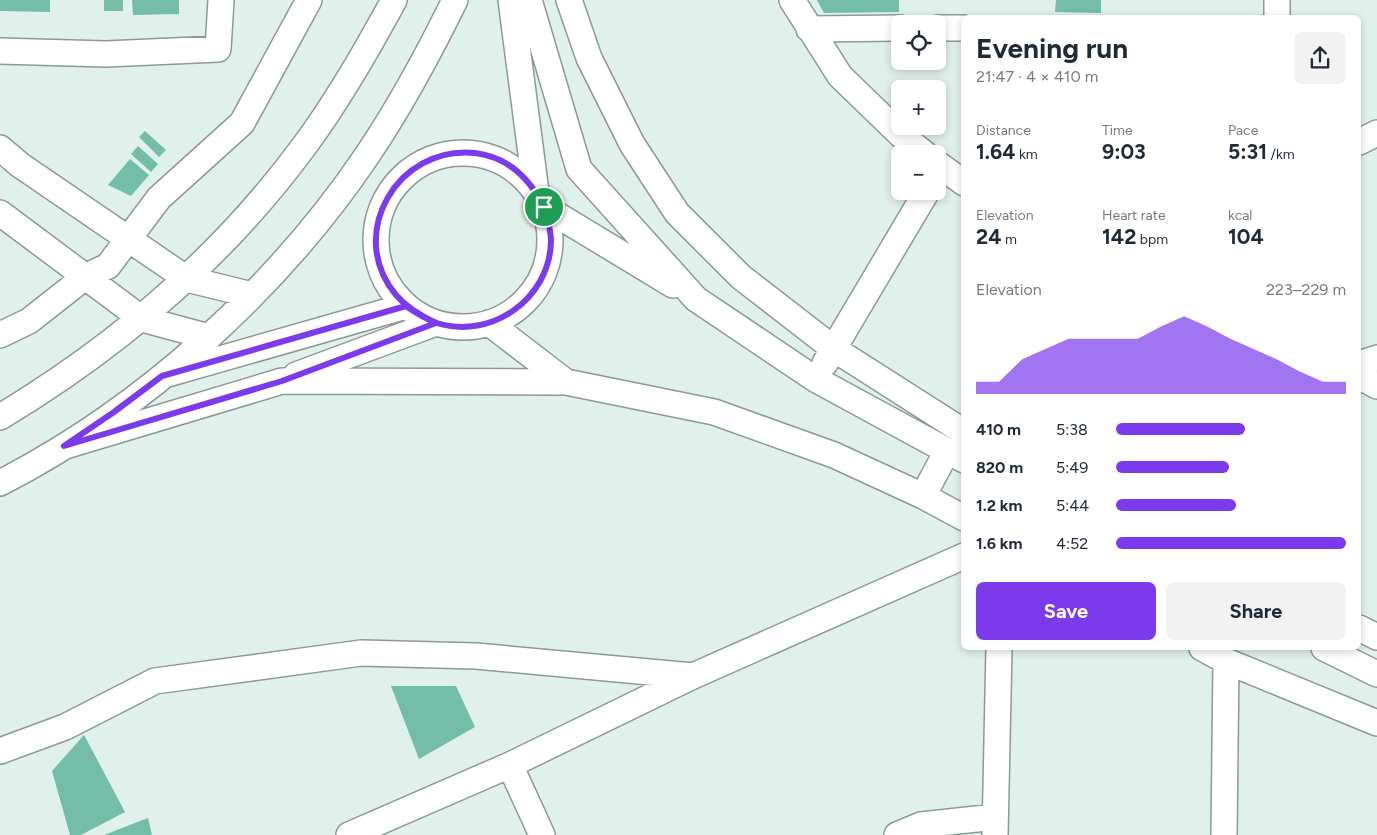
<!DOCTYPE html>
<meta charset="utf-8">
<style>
:root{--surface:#fff;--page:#f2f2f3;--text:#1f2937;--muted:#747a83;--accent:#7c3aed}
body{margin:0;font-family:Figtree,sans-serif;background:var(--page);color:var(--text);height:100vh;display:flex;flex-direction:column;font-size:19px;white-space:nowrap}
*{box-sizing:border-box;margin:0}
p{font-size:16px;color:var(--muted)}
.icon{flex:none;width:28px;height:28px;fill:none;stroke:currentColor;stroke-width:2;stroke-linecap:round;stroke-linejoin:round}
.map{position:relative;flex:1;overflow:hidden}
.side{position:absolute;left:961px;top:15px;width:400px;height:635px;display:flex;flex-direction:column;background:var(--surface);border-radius:8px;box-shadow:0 2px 8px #0003}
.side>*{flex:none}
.tools{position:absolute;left:891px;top:15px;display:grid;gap:10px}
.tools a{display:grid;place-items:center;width:55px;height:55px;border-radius:8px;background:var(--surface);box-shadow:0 2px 8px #0003;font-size:25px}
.pin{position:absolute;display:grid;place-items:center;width:42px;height:42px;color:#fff;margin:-21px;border:2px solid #fff;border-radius:50%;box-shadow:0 1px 5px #0007}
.round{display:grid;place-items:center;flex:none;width:52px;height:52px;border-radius:8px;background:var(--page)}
.summary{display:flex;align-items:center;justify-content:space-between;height:85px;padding:0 15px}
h1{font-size:28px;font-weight:700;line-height:38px}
.figures{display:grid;grid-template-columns:repeat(3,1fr);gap:8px;height:85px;padding:5px 15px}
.figures div{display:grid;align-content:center}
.figures b{font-size:21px;font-weight:700}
.figures small{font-size:14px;font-weight:400}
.figures p{font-size:14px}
.chart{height:140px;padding:10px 15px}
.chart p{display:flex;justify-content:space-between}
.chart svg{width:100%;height:90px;margin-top:5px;fill:var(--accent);opacity:.7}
.button{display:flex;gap:10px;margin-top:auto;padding:10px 15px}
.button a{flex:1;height:58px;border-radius:8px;background:var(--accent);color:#fff;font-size:20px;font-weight:700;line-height:58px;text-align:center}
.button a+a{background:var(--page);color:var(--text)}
ul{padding:0 15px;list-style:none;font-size:16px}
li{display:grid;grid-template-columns:80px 60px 1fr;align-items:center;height:38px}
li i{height:12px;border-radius:6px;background:var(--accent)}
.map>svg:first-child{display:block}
</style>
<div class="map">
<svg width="1377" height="835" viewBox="0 0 1377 835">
<rect width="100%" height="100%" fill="#e0f0eb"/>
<path fill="#74bda8" d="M 0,0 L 50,0 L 50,12 L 0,11 Z
M 104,0 L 123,0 L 123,11 L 104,11 Z
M 132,0 L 179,0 L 179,14 L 133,15 Z
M 817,0 L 899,0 L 899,12 L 824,13 Z
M 1056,0 L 1101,0 L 1101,13 L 1055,12 Z
M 145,131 L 166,150 L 159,157 L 139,137 Z
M 138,146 L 158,164 L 151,172 L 131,154 Z
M 130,159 L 149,175 L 131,196 L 108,185 Z
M 391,686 L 456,686 L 475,727 L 419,759 Z
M 84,735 L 125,812 L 81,835 L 70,835 L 52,771 Z
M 148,818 L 152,835 L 104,835 Z"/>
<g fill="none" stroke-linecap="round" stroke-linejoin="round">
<g stroke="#8c9a96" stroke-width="28">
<path id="minor" d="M 511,0 L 536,192
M 529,0 L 579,169 L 696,299 L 815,379 L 964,460
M 569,0 L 589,58 L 632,144 L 677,213 L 741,277 L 834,349 L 964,432
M 792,0 L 840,76 L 901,135 L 925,154
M 1277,0 L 1277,18
M 938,28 L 964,28
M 809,29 L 900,28
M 0,51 L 106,54 L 218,49 L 221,0
M 1359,142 L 1377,133
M 0,148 L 20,165 L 187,279 L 252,295
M376 240a87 87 0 1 1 174 0a87 87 0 1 1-174 0Z
M 938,164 L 964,183
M 544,207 L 673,285
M 0,213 L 142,319 L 209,337
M 489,323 L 566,382
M 0,335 L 29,321 L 85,277 L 108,266 L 159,198 L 242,123 L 309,0
M 825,363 L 927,191
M 1359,364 L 1377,358
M 171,373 L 406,306
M 296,375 L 436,323
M 1359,376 L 1377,386
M 0,417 C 120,345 222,258 305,145 C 339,99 367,50 394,0
M 65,446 L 282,381 L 566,382 L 714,412 L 834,455 L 923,496 L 964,518
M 0,483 C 144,409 278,288 368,154 C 401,105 429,53 455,0
M 923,496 L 947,451
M 1359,628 L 1377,637
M 1202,648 L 1226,661 L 1377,723
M 1324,648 L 1377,674
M 0,751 L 65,727 L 155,681 L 361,653 L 476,656 L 693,676
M 510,765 L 542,835
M 349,835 L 510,765 L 693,676 L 964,556
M 897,835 L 921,825 L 995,817
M 995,835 L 999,648
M 1224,835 L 1226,661"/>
</g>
<use href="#minor" stroke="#fff" stroke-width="25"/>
</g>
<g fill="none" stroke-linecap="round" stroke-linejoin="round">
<g stroke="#fff" stroke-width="10">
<path id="route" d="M 544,207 C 547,218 551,229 551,241 C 550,299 491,340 437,323 C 426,319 416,313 406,306 L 162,376 L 114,412 L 64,446 L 282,381 L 436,323 C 421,316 407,308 396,295 C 345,234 398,145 475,153 C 508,157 530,179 544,207"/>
</g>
<use href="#route" stroke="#7c3aed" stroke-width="6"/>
</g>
</svg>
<div class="tools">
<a><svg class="icon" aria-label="locate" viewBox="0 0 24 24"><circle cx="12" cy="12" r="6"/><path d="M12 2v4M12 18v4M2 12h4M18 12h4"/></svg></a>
<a>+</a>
<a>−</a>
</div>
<div class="pin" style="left:544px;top:207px;background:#1e9e55"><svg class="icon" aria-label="arrive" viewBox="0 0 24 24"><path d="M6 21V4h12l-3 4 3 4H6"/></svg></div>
<section class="side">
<div class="summary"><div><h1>Evening run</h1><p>21:47 · 4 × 410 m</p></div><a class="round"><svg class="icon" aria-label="share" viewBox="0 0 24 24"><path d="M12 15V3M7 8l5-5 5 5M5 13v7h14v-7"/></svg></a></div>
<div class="figures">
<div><p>Distance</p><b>1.64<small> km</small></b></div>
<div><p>Time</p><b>9:03</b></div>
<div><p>Pace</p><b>5:31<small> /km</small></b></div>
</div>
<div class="figures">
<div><p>Elevation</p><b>24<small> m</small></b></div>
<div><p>Heart rate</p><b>142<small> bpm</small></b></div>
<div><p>kcal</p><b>104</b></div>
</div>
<div class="chart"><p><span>Elevation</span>223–229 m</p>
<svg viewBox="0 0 160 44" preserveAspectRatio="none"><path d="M0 44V38L10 38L20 27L30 22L40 17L50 17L60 17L70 17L80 11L90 6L100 11L110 17L120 22L130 27L140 33L150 38L160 38V44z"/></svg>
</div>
<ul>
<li><b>410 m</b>5:38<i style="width:56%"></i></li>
<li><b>820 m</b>5:49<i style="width:49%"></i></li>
<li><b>1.2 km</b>5:44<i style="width:52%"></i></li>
<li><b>1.6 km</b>4:52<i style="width:100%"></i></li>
</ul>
<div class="button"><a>Save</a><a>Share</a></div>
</section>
</div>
